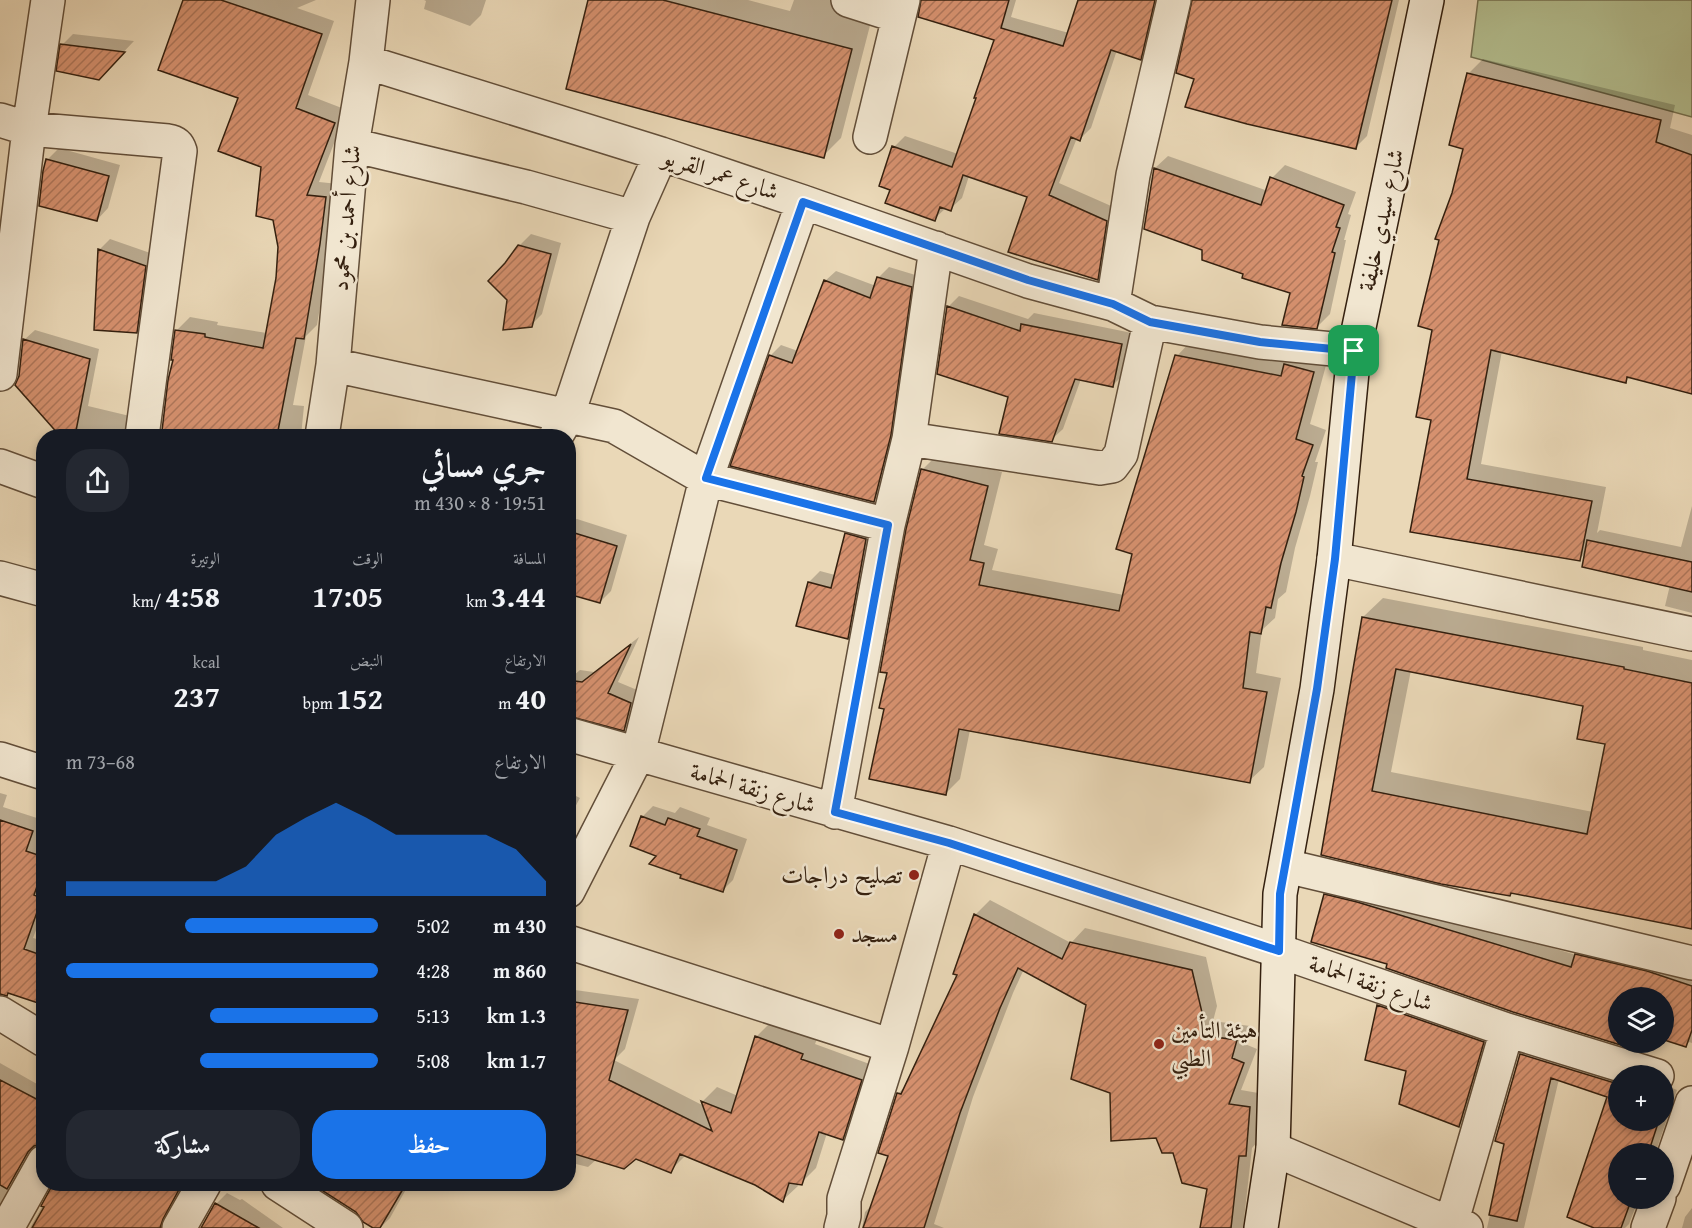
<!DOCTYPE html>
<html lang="ar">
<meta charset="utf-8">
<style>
:root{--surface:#171b24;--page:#242831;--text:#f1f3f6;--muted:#9ea1a6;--accent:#1a73e8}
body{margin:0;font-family:"Gentium Book Plus",Amiri,serif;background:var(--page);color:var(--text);direction:rtl;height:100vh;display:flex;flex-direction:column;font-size:22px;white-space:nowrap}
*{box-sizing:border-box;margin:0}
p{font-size:20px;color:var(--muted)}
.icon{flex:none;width:33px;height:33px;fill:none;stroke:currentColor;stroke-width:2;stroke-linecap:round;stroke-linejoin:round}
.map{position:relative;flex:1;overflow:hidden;direction:ltr}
.sheet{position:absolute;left:36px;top:429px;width:540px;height:762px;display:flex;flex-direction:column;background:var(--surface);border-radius:24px;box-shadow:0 3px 9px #0003;direction:rtl}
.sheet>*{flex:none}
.controls{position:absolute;left:1608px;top:987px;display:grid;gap:12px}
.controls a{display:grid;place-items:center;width:66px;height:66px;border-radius:50%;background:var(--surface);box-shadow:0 3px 9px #0003;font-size:30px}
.pin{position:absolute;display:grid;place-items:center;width:51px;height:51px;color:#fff;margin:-26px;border-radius:12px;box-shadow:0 3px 9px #0006}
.round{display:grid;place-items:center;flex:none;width:63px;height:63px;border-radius:24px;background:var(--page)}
.headline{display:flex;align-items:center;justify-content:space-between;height:102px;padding:0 30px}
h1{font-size:33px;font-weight:800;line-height:45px}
.stats{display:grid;grid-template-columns:repeat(3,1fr);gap:9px;height:102px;padding:6px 30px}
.stats div{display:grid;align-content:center}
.stats b{font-size:30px;font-weight:800}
.stats small{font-size:16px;font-weight:400}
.stats p{font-size:16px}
.chart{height:168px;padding:12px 30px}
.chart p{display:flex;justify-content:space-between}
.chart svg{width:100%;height:108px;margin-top:6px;fill:var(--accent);opacity:.7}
.cta{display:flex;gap:12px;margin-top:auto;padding:12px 30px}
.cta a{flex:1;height:69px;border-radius:24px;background:var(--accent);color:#fff;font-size:24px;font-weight:800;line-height:69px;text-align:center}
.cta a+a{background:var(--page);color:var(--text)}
ul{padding:0 30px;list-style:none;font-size:20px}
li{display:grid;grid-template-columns:96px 72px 1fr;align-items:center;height:45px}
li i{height:15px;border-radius:8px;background:var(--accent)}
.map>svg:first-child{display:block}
</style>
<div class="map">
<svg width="1692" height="1228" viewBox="0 0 1692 1228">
<defs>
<pattern id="building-hatch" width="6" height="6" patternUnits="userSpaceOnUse" patternTransform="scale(1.5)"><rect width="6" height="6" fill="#d6916f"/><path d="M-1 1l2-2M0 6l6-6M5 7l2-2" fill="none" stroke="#ae765a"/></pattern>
</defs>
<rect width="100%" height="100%" fill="#ead8b7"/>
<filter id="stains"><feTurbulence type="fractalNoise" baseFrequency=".00333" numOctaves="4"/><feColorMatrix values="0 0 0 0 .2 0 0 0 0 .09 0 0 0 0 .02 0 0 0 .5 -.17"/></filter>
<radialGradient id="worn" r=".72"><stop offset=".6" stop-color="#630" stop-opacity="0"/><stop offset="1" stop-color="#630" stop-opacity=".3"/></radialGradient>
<path fill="#b4bf90" stroke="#747050" stroke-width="1.5" d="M 1478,0 L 1692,0 L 1692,117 L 1471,57 Z"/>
<path fill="#0003" fill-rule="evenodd" d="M 184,0 L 316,0 L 297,8 L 334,21 L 308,95 L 347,110 L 319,182 L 339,184 L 333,230 L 317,325 L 306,336 L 293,405 L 304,406 L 301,436 L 189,436 L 163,430 L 175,359 L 177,330 L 190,317 L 218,322 L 217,325 L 267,333 L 277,278 L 280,247 L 262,166 L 240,98 Z
M 424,0 L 486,0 L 481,15 L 470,26 L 424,9 L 426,1 Z
M 589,0 L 748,0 L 790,11 L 794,0 L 859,0 L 875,6 L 841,138 L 823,156 Z
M 942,0 L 1016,0 L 1011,17 L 1069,33 L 1085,0 L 1163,0 L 1152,47 L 1140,58 L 1117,50 L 1091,128 L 1080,139 L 1077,138 L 1059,183 L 1118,209 L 1109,267 L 1097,279 L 1029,196 L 969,176 L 962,198 L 950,209 L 946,208 L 934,219 L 892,189 L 894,147 L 905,136 L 958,154 L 996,39 Z
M 1194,0 L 1399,0 L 1367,136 L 1355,148 L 1196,78 Z
M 73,34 L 134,41 L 99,78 L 62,45 Z
M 1483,59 L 1675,105 L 1670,128 L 1692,135 L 1692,392 L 1631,376 L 1625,382 L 1502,351 L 1481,464 L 1606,487 L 1597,533 L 1600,530 L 1681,547 L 1692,506 L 1692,613 L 1665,606 L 1670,585 L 1586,552 L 1580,559 L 1412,530 L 1432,419 L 1434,329 L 1453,193 L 1465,148 L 1468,74 Z
M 59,148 L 120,165 L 108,208 L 97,220 L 48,159 Z
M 1168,156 L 1268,191 L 1272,178 L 1285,165 L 1356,192 L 1348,214 L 1351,215 L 1344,240 L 1346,240 L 1330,314 L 1317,327 L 1292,292 L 1245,273 L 1204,249 L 1145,228 L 1155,168 Z
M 531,234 L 561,243 L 542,314 L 531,325 L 509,299 L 506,264 L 519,246 Z
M 110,239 L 156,255 L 147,321 L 136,332 L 99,250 Z
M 889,267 L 922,277 L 885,490 L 874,501 L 732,465 L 771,355 L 781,345 L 798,351 L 825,281 L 836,271 L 876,286 L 878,278 Z
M 959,296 L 1028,319 L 1034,313 L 1132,333 L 1124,374 L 1113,385 L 1081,379 L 1063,429 L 1051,440 L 1010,396 L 948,307 Z
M 35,330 L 99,349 L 88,406 L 134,417 L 137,436 L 62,436 L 17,384 L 20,377 L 24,340 Z
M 1191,341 L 1328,358 L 1310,424 L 1326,430 L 1315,462 L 1318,462 L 1310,496 L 1295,548 L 1286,592 L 1278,599 L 1275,618 L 1262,630 L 1256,673 L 1281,678 L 1264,767 L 1249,781 L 970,730 L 960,779 L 945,794 L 885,708 L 922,470 L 937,455 L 1002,472 L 984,545 L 998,549 L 992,570 L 1124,595 L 1177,356 Z
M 577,519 L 627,535 L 611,591 L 600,602 L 568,592 L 568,521 Z
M 857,523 L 877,528 L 858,626 L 847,638 L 809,582 L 820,571 L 835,575 L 846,534 Z
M 1383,598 L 1643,647 L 1643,650 L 1692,660 L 1692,927 L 1322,854 L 1363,617 ZM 1411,670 L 1585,705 L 1607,743 L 1593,812 L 1391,772 Z
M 639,637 L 618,682 L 642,692 L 635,718 L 624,729 L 568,714 L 568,674 L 573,676 L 580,670 L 594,672 Z
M 568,792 L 580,798 L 568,820 Z
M 0,793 L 7,795 L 3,807 L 43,820 L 36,840 L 44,843 L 44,909 L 33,938 L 44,941 L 44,1004 L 0,989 Z
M 653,806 L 675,813 L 680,807 L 710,818 L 707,825 L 747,839 L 733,880 L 722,891 L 683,874 L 658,855 L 642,817 Z
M 1336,885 L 1368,892 L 1576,955 L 1587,945 L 1658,962 L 1692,973 L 1692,1043 L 1689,1042 L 1686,1045 L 1664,1038 L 1664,998 L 1618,998 L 1618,1042 L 1642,1042 L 1636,1048 L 1513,1011 L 1387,967 L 1389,963 L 1313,941 L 1325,895 Z
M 990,900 L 1071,943 L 1085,928 L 1206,957 L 1217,1006 L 1213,1021 L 1250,1026 L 1245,1044 L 1257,1049 L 1241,1090 L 1264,1094 L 1259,1140 L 1252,1148 L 1243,1228 L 1202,1228 L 1208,1188 L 1174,1152 L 1112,1092 L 1088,1004 L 1024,969 L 1013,993 L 973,1097 L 934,1224 L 944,1228 L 862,1228 L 865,1212 L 872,1205 L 890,1155 L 898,1094 L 907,1084 L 959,973 L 955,973 L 976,914 Z
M 568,989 L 639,999 L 625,1049 L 614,1060 L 704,1106 L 703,1101 L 717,1087 L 738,1096 L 756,1037 L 771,1022 L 817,1039 L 815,1044 L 875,1066 L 857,1124 L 842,1138 L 827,1133 L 816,1168 L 801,1183 L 799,1183 L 798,1186 L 783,1200 L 755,1184 L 686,1155 L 670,1171 L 636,1158 L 597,1159 L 588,1167 L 568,1162 Z
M 1395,989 L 1500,1025 L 1476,1109 L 1459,1125 L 1407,1070 L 1379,1006 Z
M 1533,1042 L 1618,1076 L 1618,1120 L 1664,1120 L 1664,1085 L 1677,1090 L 1655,1154 L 1618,1154 L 1618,1198 L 1639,1198 L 1629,1224 L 1625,1228 L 1598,1228 L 1609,1096 L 1559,1079 L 1524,1228 L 1487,1228 L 1506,1144 L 1496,1140 L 1521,1054 Z
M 0,1063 L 44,1088 L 44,1142 L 36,1144 L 0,1208 Z
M 55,1184 L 186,1184 L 168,1228 L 30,1228 Z
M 320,1184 L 409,1184 L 390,1218 L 380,1228 L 376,1228 L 357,1211 L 318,1186 Z
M 227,1193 L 240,1200 L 242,1199 L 283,1228 L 202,1228 L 216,1204 Z
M 1692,1208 L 1692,1228 L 1682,1228 L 1685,1217 Z"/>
<path fill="url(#building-hatch)" stroke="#34200f" stroke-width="1.5" fill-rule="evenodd" d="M 183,0 L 221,0 L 322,34 L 296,108 L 335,123 L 307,195 L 326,197 L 320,244 L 304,339 L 296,338 L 277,436 L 182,436 L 162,431 L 168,380 L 173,360 L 171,360 L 175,330 L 205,334 L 205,337 L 263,348 L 276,278 L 278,247 L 273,220 L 256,216 L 261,167 L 218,151 L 238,98 L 158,70 Z
M 588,0 L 663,0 L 852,49 L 824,158 L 566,89 Z
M 921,0 L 1009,0 L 1001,28 L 1063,46 L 1078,0 L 1155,0 L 1141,60 L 1111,50 L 1080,141 L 1071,137 L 1049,195 L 1107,221 L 1098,280 L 1008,252 L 1027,197 L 963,175 L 951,211 L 940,207 L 935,221 L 885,203 L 890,190 L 879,186 L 892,146 L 952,167 L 976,98 L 974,98 L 994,40 L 918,17 Z
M 1192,0 L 1392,0 L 1356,149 L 1247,124 L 1185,107 L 1194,79 L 1176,73 Z
M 60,44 L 125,52 L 99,80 L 56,71 Z
M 1467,73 L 1661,120 L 1656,142 L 1692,155 L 1692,394 L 1627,377 L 1626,383 L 1491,350 L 1467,479 L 1592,501 L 1580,561 L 1410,532 L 1431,420 L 1416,417 L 1432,330 L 1418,326 L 1439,240 L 1435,239 L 1452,193 L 1463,149 L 1449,145 Z
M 46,159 L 109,176 L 97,221 L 39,206 L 43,171 Z
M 1154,168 L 1261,205 L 1270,177 L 1344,205 L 1336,227 L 1340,228 L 1332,252 L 1335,253 L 1317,329 L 1282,325 L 1290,293 L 1242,278 L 1243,274 L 1202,260 L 1202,250 L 1144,229 Z
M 518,245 L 551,254 L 532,327 L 503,330 L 507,300 L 488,281 L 505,263 Z
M 98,249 L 146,266 L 137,333 L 94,330 Z
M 877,277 L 912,287 L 891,435 L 874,502 L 730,466 L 769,355 L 792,363 L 824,280 L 870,298 Z
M 947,306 L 1020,331 L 1021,324 L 1122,344 L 1113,387 L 1075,379 L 1052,442 L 999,434 L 1008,397 L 937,374 Z
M 23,339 L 90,359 L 75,436 L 60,436 L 15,385 L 19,376 Z
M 1175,355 L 1281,376 L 1284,364 L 1314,372 L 1296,439 L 1313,445 L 1302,476 L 1304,477 L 1296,512 L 1281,563 L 1271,608 L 1266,607 L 1261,634 L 1250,632 L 1243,688 L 1267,692 L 1250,783 L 959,729 L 946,795 L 869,779 L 884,709 L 879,708 L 887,673 L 880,672 L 906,529 L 921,469 L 988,486 L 970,560 L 984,563 L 979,585 L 1119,611 L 1132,554 L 1116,549 Z
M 568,531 L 617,546 L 600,603 L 568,594 Z
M 845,533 L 866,539 L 848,639 L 796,626 L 808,582 L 831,588 Z
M 1587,540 L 1692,562 L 1692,592 L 1582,567 Z
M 1362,617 L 1624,667 L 1624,669 L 1692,683 L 1692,929 L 1511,893 L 1510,896 L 1441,884 L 1321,855 ZM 1396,669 L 1583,706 L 1577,739 L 1605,744 L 1587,834 L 1372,791 Z
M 631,644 L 608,693 L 631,703 L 624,731 L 568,716 L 568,680 L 582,682 Z
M 641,816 L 665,825 L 668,818 L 700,829 L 697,836 L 737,850 L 723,892 L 680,878 L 681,875 L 649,864 L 656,856 L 630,846 Z
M 0,820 L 33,831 L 26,851 L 44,857 L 44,866 L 34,895 L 42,898 L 24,949 L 44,956 L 44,1005 L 8,993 L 7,996 L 0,994 Z
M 1324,894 L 1357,902 L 1571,967 L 1575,954 L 1647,971 L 1692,986 L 1692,1030 L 1686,1047 L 1664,1040 L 1664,998 L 1618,998 L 1618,1042 L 1639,1042 L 1637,1050 L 1513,1012 L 1386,968 L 1387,964 L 1311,942 Z
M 974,914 L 1062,959 L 1070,942 L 1192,970 L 1204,1021 L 1200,1035 L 1237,1040 L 1232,1058 L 1244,1063 L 1229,1104 L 1250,1107 L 1246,1156 L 1239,1156 L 1231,1228 L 1200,1228 L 1207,1189 L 1182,1183 L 1173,1153 L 1162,1153 L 1156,1138 L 1111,1141 L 1110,1093 L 1071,1079 L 1086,1005 L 1018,968 L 1000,1008 L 960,1113 L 924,1228 L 863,1228 L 888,1156 L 878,1153 L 897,1093 L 901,1094 L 957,975 L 953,974 Z
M 568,1001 L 628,1010 L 609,1080 L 712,1131 L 701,1101 L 731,1113 L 755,1036 L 803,1054 L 801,1059 L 862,1080 L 843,1140 L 819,1132 L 802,1185 L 789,1183 L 783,1202 L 755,1185 L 680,1154 L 671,1173 L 636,1159 L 624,1169 L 568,1152 Z
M 1377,1005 L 1484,1042 L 1459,1127 L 1399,1104 L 1406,1071 L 1365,1060 Z
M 1520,1054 L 1618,1084 L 1618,1120 L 1659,1120 L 1648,1154 L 1618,1154 L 1618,1198 L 1632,1198 L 1621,1228 L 1594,1228 L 1567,1217 L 1607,1097 L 1551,1078 L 1517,1221 L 1489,1215 L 1504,1144 L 1495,1141 Z
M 0,1080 L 44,1103 L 44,1143 L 34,1146 L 28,1152 L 7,1189 L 0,1185 Z
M 53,1184 L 182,1184 L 163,1219 L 160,1228 L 32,1228 L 44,1207 L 41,1206 Z
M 312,1184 L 406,1184 L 380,1228 L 373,1228 L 363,1222 L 356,1212 Z
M 215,1203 L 259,1228 L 201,1228 Z"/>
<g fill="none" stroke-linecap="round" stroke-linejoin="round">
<g stroke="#624e39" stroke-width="36">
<path id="street" d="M 848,0 L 898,16
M 366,62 L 661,154 L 803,202 L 1028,281 L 1113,304 L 1150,322 L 1260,342 L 1354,351
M 0,120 L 29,129 L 168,141 C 175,142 178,144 180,151 L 142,436
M 870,137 L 903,0
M 352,145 L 526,187 L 633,217
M 1113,304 L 1133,175 L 1174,0
M 333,365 L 614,426 L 706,479 L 888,525
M 0,374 L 29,129 L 48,0
M 322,436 L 333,365 L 352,145 L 366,62 L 373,0
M 556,436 L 567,417 L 633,217 L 661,154
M 909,439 L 1100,468 L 1112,466 L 1121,454 L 1150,322
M 0,466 L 44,482
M 1334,559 L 1692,634
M 0,578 L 44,590
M 568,734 L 949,843 L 1279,951 L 1507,1030 L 1657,1076
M 0,759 L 44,773
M 835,812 L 888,525 L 909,439 L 936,248
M 1286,866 L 1692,963
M 568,891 L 638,754 L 706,479 L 803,202
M 568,942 L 892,1046
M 0,1013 L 44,1040
M 1273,1149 L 1451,1224 L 1466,1228
M 278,1184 L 346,1228
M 1664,1185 L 1692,1103
M 1451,1224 L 1507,1030
M 7,1228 L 44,1162
M 179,1228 L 204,1184
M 841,1228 L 844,1216 L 844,1199 L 892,1046 L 949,843
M 1648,1228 L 1659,1198"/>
</g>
<g stroke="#34200f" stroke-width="36">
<path id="secondary" d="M 1261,1228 L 1273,1149 L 1280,894 L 1317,689 L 1334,559 L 1354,351 L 1427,0"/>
</g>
<use href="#street" stroke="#f1e6d0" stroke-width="33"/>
<use href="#secondary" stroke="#f1e6d0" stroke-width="33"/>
</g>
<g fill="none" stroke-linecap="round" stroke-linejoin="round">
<g stroke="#fff" stroke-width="12">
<path id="route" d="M 803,202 L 1028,280 L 1113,304 L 1150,322 L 1260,342 L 1354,351 L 1335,559 L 1317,689 L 1280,894 L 1279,951 L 949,843 L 835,812 L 888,525 L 706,478 Z"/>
</g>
<use href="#route" stroke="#1a73e8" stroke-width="8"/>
</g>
<g fill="#8f2418" stroke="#f1e6d0" stroke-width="2">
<circle cx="914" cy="875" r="6"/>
<circle cx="839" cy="934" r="6"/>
<circle cx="1159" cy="1044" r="6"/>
</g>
<g text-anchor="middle" stroke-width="5" stroke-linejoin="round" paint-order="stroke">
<g font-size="24" fill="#34200f" stroke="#f1e6d0">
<text transform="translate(721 174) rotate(18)" y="8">شارع عمر القريو</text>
<text transform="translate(346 218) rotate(-85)" y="8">شارع أحمد بن محمود</text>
<text transform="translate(1381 220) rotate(-78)" y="8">شارع سيدي خليفة</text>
<text transform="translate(753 788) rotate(16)" y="8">شارع زنقة الحمامة</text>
<text transform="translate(1371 983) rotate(19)" y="8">شارع زنقة الحمامة</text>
</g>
<g font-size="24" fill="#34200f" stroke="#f1e6d0" text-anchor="start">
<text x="902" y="883" text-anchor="end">تصليح دراجات</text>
<text x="851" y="942">مسجد</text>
<text x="1171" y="1038">هيئة التأمين<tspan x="1171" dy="28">الطبي</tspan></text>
</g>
</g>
<rect width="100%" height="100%" filter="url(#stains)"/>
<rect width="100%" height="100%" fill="url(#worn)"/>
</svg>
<div class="controls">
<a><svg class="icon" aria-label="layers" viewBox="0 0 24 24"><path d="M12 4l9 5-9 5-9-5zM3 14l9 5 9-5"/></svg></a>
<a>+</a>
<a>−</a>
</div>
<div class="pin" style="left:1354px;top:351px;background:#1e9e55"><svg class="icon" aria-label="arrive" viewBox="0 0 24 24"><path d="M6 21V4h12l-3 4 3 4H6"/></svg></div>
<section class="sheet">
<div class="headline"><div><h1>جري مسائي</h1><p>19:51 · 8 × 430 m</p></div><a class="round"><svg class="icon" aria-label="share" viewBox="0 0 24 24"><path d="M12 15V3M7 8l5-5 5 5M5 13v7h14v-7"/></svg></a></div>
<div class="stats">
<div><p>المسافة</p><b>3.44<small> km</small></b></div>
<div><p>الوقت</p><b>17:05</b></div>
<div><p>الوتيرة</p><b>4:58<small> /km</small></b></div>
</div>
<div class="stats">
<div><p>الارتفاع</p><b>40<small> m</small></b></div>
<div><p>النبض</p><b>152<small> bpm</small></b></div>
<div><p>kcal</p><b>237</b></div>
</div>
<div class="chart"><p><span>الارتفاع</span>68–73 m</p>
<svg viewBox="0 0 160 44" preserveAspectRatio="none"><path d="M0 44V38L10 38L20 38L30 38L40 38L50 38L60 32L70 19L80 12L90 6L100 12L110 19L120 19L130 19L140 19L150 25L160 38V44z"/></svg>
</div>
<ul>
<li><b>430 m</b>5:02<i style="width:62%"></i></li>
<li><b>860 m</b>4:28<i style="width:100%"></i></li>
<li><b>1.3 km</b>5:13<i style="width:54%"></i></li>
<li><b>1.7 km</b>5:08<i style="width:57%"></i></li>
</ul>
<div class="cta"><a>حفظ</a><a>مشاركة</a></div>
</section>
</div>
